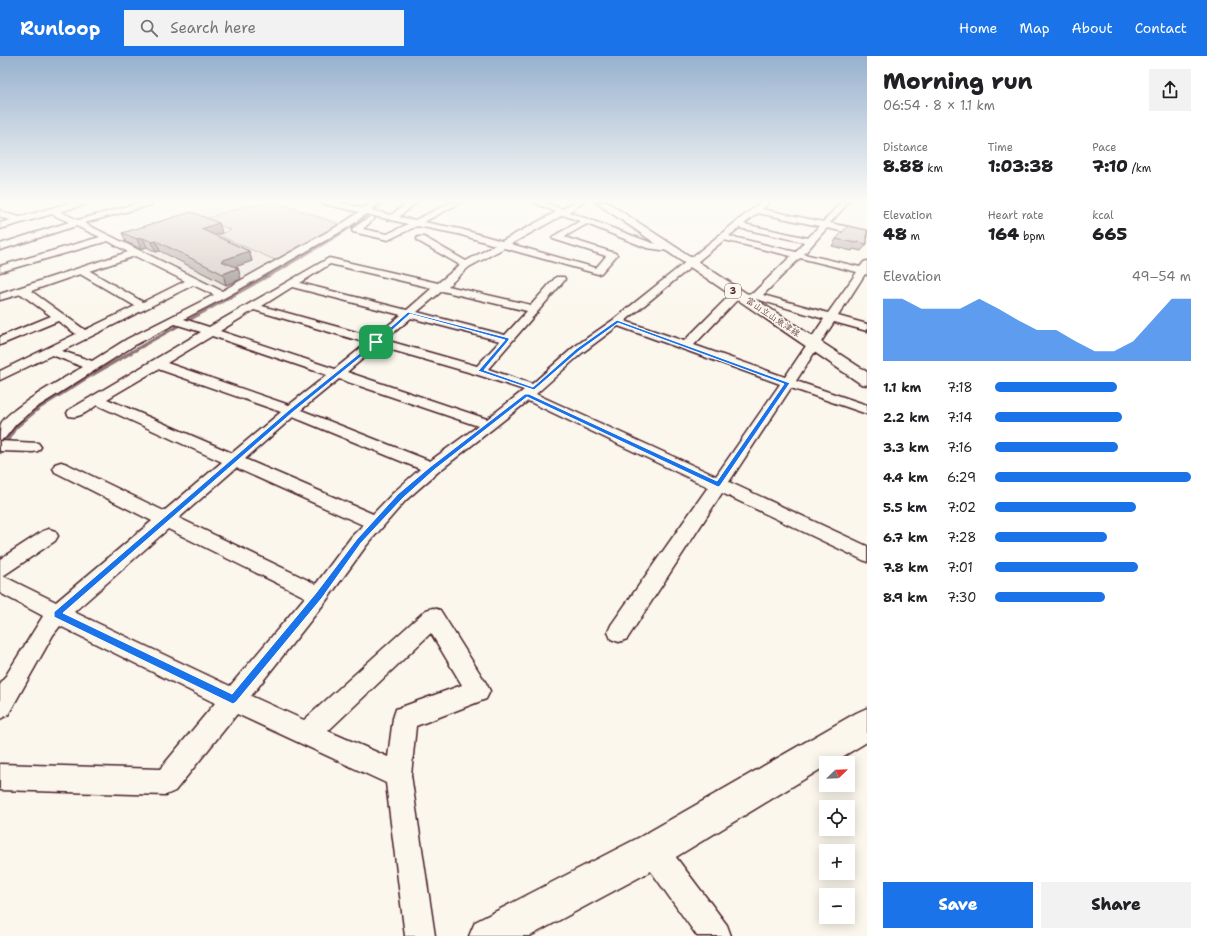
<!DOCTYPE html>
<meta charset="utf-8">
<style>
:root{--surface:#fff;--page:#f2f2f2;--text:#202124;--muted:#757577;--accent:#1a73e8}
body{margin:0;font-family:"Shantell Sans","Klee One",sans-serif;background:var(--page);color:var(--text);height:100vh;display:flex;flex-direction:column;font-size:15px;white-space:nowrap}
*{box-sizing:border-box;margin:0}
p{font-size:13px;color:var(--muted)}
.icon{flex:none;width:22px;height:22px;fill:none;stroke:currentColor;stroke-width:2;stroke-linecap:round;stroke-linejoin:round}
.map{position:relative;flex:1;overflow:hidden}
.panel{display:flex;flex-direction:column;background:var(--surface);width:340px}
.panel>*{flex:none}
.needle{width:26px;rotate:67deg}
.controls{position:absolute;left:819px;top:700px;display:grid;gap:8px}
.controls a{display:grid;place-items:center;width:36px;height:36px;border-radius:0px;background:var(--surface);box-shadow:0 2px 10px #0003;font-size:20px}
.pin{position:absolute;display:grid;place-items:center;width:34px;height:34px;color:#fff;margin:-17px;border-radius:8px;box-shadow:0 2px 6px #0006}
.round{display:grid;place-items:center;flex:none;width:42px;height:42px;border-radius:0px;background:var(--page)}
.head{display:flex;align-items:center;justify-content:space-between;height:68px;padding:0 16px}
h1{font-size:22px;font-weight:800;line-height:30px}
.figures{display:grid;grid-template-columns:repeat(3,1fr);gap:6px;height:68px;padding:4px 16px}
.figures div{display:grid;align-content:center}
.figures b{font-size:17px;font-weight:800}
.figures small{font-size:11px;font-weight:400}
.figures p{font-size:11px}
.chart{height:112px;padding:8px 16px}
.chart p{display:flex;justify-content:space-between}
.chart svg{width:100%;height:72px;margin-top:4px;fill:var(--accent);opacity:.7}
.primary-button{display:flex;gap:8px;margin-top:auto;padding:8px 16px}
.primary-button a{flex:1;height:46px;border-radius:0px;background:var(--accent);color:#fff;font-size:16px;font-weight:800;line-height:46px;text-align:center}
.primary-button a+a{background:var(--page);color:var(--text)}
ul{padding:0 16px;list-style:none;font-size:13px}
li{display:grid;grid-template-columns:64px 48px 1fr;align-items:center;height:30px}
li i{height:10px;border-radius:5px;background:var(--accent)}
header{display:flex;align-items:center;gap:24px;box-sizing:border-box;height:56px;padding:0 20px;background:var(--accent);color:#fff}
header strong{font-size:19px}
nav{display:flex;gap:22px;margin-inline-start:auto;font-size:14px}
.search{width:280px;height:36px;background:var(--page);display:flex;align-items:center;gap:10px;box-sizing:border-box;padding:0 14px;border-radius:0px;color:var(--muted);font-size:15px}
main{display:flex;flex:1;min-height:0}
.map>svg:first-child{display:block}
</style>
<header>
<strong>Runloop</strong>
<div class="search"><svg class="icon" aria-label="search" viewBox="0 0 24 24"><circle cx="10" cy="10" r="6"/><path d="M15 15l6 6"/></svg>Search here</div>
<nav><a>Home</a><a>Map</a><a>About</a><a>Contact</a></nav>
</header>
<main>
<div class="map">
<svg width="867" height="880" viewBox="0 0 867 880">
<rect width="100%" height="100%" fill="#fbf7ec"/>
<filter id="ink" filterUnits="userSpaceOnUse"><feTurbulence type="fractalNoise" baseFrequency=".025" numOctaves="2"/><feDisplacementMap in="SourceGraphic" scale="8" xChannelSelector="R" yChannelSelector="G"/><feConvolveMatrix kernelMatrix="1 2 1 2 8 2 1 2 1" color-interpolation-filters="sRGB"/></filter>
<g filter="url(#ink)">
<path fill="#eee7de" d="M 265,146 L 283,146 L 345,168 L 221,236 L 120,185 L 193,162 L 185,158 L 214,150 L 224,154 L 243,149 Z"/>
<path fill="#e2d7d0" stroke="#967b7e" d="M 276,146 L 341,169 L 275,204 L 218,179 L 231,174 L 205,163 L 243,151 Z"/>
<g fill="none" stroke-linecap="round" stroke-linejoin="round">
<path stroke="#907477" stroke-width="2.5" d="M 286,210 L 342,177 L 385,146"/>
<path stroke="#907477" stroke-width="3" d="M 142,290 L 288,209"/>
<path stroke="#907477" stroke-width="3.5" d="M 4,390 L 15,372 L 39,352 L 83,324 L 144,289"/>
<path stroke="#907477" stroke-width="4.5" d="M 0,396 L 4,389"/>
<g stroke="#4a1f2b" stroke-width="3">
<path id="street" d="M 142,146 L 152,147 L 151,149 L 84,167 L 222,235 L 343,167 L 359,156 L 324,148 L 323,146 L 337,146 L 364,152 L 372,146 L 381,146 L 371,154 L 391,159 L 408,146 L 417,146 L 399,161 L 415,164 L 452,146 L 462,146 L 424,166 L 460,173 L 502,185 L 556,156 L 533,146 L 544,146 L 562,153 L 574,146 L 584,146 L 569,156 L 652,187 L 672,190 L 674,192 L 672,194 L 669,195 L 647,192 L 587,168 L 564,181 L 615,197 L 617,199 L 601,217 L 598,218 L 504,192 L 469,211 L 448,230 L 531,249 L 556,221 L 564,221 L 565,223 L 564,225 L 488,313 L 532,328 L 574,291 L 613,264 L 761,146 L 770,146 L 762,153 L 823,166 L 841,146 L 849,146 L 830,167 L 867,175 L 867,181 L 827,172 L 804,198 L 860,211 L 864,206 L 867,205 L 867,219 L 865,218 L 838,260 L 867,268 L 867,275 L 834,266 L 796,325 L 867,349 L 867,358 L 791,332 L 729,426 L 867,490 L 867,506 L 722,437 L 627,583 L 619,586 L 611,583 L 608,576 L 611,569 L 708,431 L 528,345 L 438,416 L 406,444 L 366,490 L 326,545 L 251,640 L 304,664 L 426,554 L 433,552 L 440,554 L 486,627 L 490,635 L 486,643 L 416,670 L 411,719 L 435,880 L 405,880 L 386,727 L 237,658 L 175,735 L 166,739 L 0,734 L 0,708 L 160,713 L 215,647 L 60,570 L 53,579 L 8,659 L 0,663 L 0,629 L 43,560 L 0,537 L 0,503 L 43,475 L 49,473 L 55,475 L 58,480 L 55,485 L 3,520 L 56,546 L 152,465 L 55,416 L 53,412 L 55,408 L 61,406 L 67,408 L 164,455 L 222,406 L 97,349 C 88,355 79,363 69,360 L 67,357 L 69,354 L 201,276 L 175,268 L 135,289 L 34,353 L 16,368 L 5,382 L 0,384 C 0,379 0,372 1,368 C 8,353 66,321 83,311 L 52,299 L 0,324 L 0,315 L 76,278 L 58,265 L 0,289 L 0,281 L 51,260 L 21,238 L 0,244 L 0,238 L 128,196 L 108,185 L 0,216 L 0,210 L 100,181 L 76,170 L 0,194 L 0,188 L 69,166 L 49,157 L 49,153 L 55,153 L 78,164 ZM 758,157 L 819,170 L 808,182 L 744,168 ZM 366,158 L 408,168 L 387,178 L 363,173 L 375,162 L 371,160 L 353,172 L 352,174 L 353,176 L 388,184 L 417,170 L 458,178 L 495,189 L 466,205 L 424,181 L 418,181 L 417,183 L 418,185 L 460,209 L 438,227 L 329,202 L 209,271 L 184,263 L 226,241 L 349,171 ZM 563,159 L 580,165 L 552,181 L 553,183 L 606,200 L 596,212 L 511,188 ZM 739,172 L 804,186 L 796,196 L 729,180 ZM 724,184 L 791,200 L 753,237 L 729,240 L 684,285 L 625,265 ZM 135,200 L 185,225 L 143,246 L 90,215 ZM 800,202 L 857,216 L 828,257 L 763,239 ZM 330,208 L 432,232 L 407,254 L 300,227 ZM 80,218 L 135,250 L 85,274 L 31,235 ZM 193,229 L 214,239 L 127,283 L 92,305 L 62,295 ZM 292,231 L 401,259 L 374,281 L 262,250 ZM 442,235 L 527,255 L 505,279 L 417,256 ZM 756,243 L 824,263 L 785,321 L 694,289 L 736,245 ZM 254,254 L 367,287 L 335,313 L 220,275 ZM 411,262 L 500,285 L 477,310 L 385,284 ZM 618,270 L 780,328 L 716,420 L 536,338 L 582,297 ZM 212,280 L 327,319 L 289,349 L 167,307 ZM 378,290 L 475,318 L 524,334 L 487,363 L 347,316 ZM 158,313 L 281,356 L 232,397 L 107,343 ZM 339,323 L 478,370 L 430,405 L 301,354 ZM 293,361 L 420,413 L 394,436 L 373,458 L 245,403 ZM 236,412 L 363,469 L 352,480 L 316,528 L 179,462 ZM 168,473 L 305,541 L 230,630 L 74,556 ZM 431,577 L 462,629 L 396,653 L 393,662 L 388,701 L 328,675 Z
M 0,154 L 8,158 L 24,162 L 25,164 L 21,166 L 2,162 L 0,160 Z
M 0,385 L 38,387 L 41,391 L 38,395 L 33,396 L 0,395 Z
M 653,780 L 663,784 L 727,869 L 731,880 L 697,880 L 643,804 L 639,794 L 643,784 Z"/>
</g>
<g stroke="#4a1f2b" stroke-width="3">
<path id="secondary" d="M 72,146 L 88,146 L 87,148 L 0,173 L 0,167 Z
M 867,652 L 867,686 L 832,707 L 826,707 L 826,710 L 666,807 L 530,880 L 469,880 L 475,866 L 640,781 L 856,657 Z"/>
</g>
<g stroke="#4a1f2b" stroke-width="3">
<path id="primary" d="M 595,146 L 607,146 L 867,316 L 867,329 L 861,328 Z"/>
</g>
<use href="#street" fill="#fbf7ec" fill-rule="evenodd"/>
<use href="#secondary" fill="#fbf7ec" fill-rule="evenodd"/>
<use href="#primary" fill="#fbf7ec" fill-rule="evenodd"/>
</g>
<path fill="#b2a7a2" stroke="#4a1f2b" d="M 219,167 L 222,177 L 214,179 L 249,195 L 252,205 L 234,211 L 238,212 L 241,223 L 226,229 L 160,195 L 156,196 L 147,191 L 141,193 L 126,186 L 122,177 Z
M 867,174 L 867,188 L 861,195 L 853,193 L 852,195 L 832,190 L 836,183 Z"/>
<path fill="#918884" stroke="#4a1f2b" d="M 219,167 L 222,177 L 204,183 L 201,173 Z
M 143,182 L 147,191 L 141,193 L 137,183 Z
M 156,185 L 160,195 L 156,196 L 152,186 Z
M 249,195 L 252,205 L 224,215 L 221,205 Z
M 238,212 L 241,223 L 226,229 L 223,218 Z"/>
<path fill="#cfc2bc" stroke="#4a1f2b" d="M 191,156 L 219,167 L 201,173 L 249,195 L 221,205 L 238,212 L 223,218 L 156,185 L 152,186 L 143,182 L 137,183 L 122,177 Z
M 848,170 L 867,174 L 867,186 L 866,188 L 858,186 L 856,187 L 836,183 Z"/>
</g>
<linearGradient id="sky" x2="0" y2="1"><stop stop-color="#97b1cf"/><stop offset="0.54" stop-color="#fdfbf6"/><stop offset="1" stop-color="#fdfbf6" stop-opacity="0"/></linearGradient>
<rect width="867" height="269" fill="url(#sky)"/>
<path fill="#1a73e8" stroke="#fff" fill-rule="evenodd" d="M 408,256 L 509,282 L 509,284 L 484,314 L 533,331 L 576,293 L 617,264 L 790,327 L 720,430 L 718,431 L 527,341 L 434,414 L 403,442 L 361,487 L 322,542 L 236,646 L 233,648 L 54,561 L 54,556 L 289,354 L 375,285 ZM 410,258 L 505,284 L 478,315 L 534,334 L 579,295 L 618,267 L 784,328 L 717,425 L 529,338 L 525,338 L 430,411 L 398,438 L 357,483 L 316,537 L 232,638 L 63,557 L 293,356 L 378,287 Z"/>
<g text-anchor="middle" stroke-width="3" stroke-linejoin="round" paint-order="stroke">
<rect fill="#fbf7ec" stroke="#7f6065" stroke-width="1" x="725" y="228" width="16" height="14" rx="3"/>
<g font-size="9" font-weight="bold" fill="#4a1f2b">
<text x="733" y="238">3</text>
</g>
<g font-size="9" fill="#4a1f2b" stroke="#fbf7ec">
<text transform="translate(773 261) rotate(34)" y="3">富山立山魚津線</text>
</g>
</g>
</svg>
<div class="controls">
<a><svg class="needle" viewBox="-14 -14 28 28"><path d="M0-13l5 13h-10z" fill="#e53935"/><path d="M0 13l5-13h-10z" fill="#757577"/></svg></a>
<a><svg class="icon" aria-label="locate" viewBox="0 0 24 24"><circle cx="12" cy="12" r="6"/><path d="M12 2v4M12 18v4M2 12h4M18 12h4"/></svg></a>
<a>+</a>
<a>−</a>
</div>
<div class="pin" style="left:376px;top:286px;background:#1e9e55"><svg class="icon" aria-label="arrive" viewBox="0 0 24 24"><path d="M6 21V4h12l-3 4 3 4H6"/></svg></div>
</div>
<section class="panel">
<div class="head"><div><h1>Morning run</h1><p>06:54 · 8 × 1.1 km</p></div><a class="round"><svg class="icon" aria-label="share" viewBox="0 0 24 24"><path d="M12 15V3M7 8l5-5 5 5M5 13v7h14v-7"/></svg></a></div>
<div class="figures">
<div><p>Distance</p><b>8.88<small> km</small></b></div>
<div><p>Time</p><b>1:03:38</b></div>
<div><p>Pace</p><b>7:10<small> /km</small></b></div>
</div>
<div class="figures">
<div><p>Elevation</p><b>48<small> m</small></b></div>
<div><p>Heart rate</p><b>164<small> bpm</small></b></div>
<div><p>kcal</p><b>665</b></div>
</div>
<div class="chart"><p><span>Elevation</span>49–54 m</p>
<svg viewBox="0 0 160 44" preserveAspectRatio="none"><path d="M0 44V6L10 6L20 12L30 12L40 12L50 6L60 12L70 19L80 25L90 25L100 32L110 38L120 38L130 32L140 19L150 6L160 6V44z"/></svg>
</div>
<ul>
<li><b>1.1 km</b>7:18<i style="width:62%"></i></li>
<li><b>2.2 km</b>7:14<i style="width:65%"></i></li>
<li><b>3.3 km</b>7:16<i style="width:63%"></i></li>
<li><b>4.4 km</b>6:29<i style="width:100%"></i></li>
<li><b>5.5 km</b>7:02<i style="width:72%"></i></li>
<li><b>6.7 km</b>7:28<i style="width:57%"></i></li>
<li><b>7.8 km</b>7:01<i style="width:73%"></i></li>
<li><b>8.9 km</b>7:30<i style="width:56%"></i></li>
</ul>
<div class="primary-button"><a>Save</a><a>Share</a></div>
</section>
</main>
